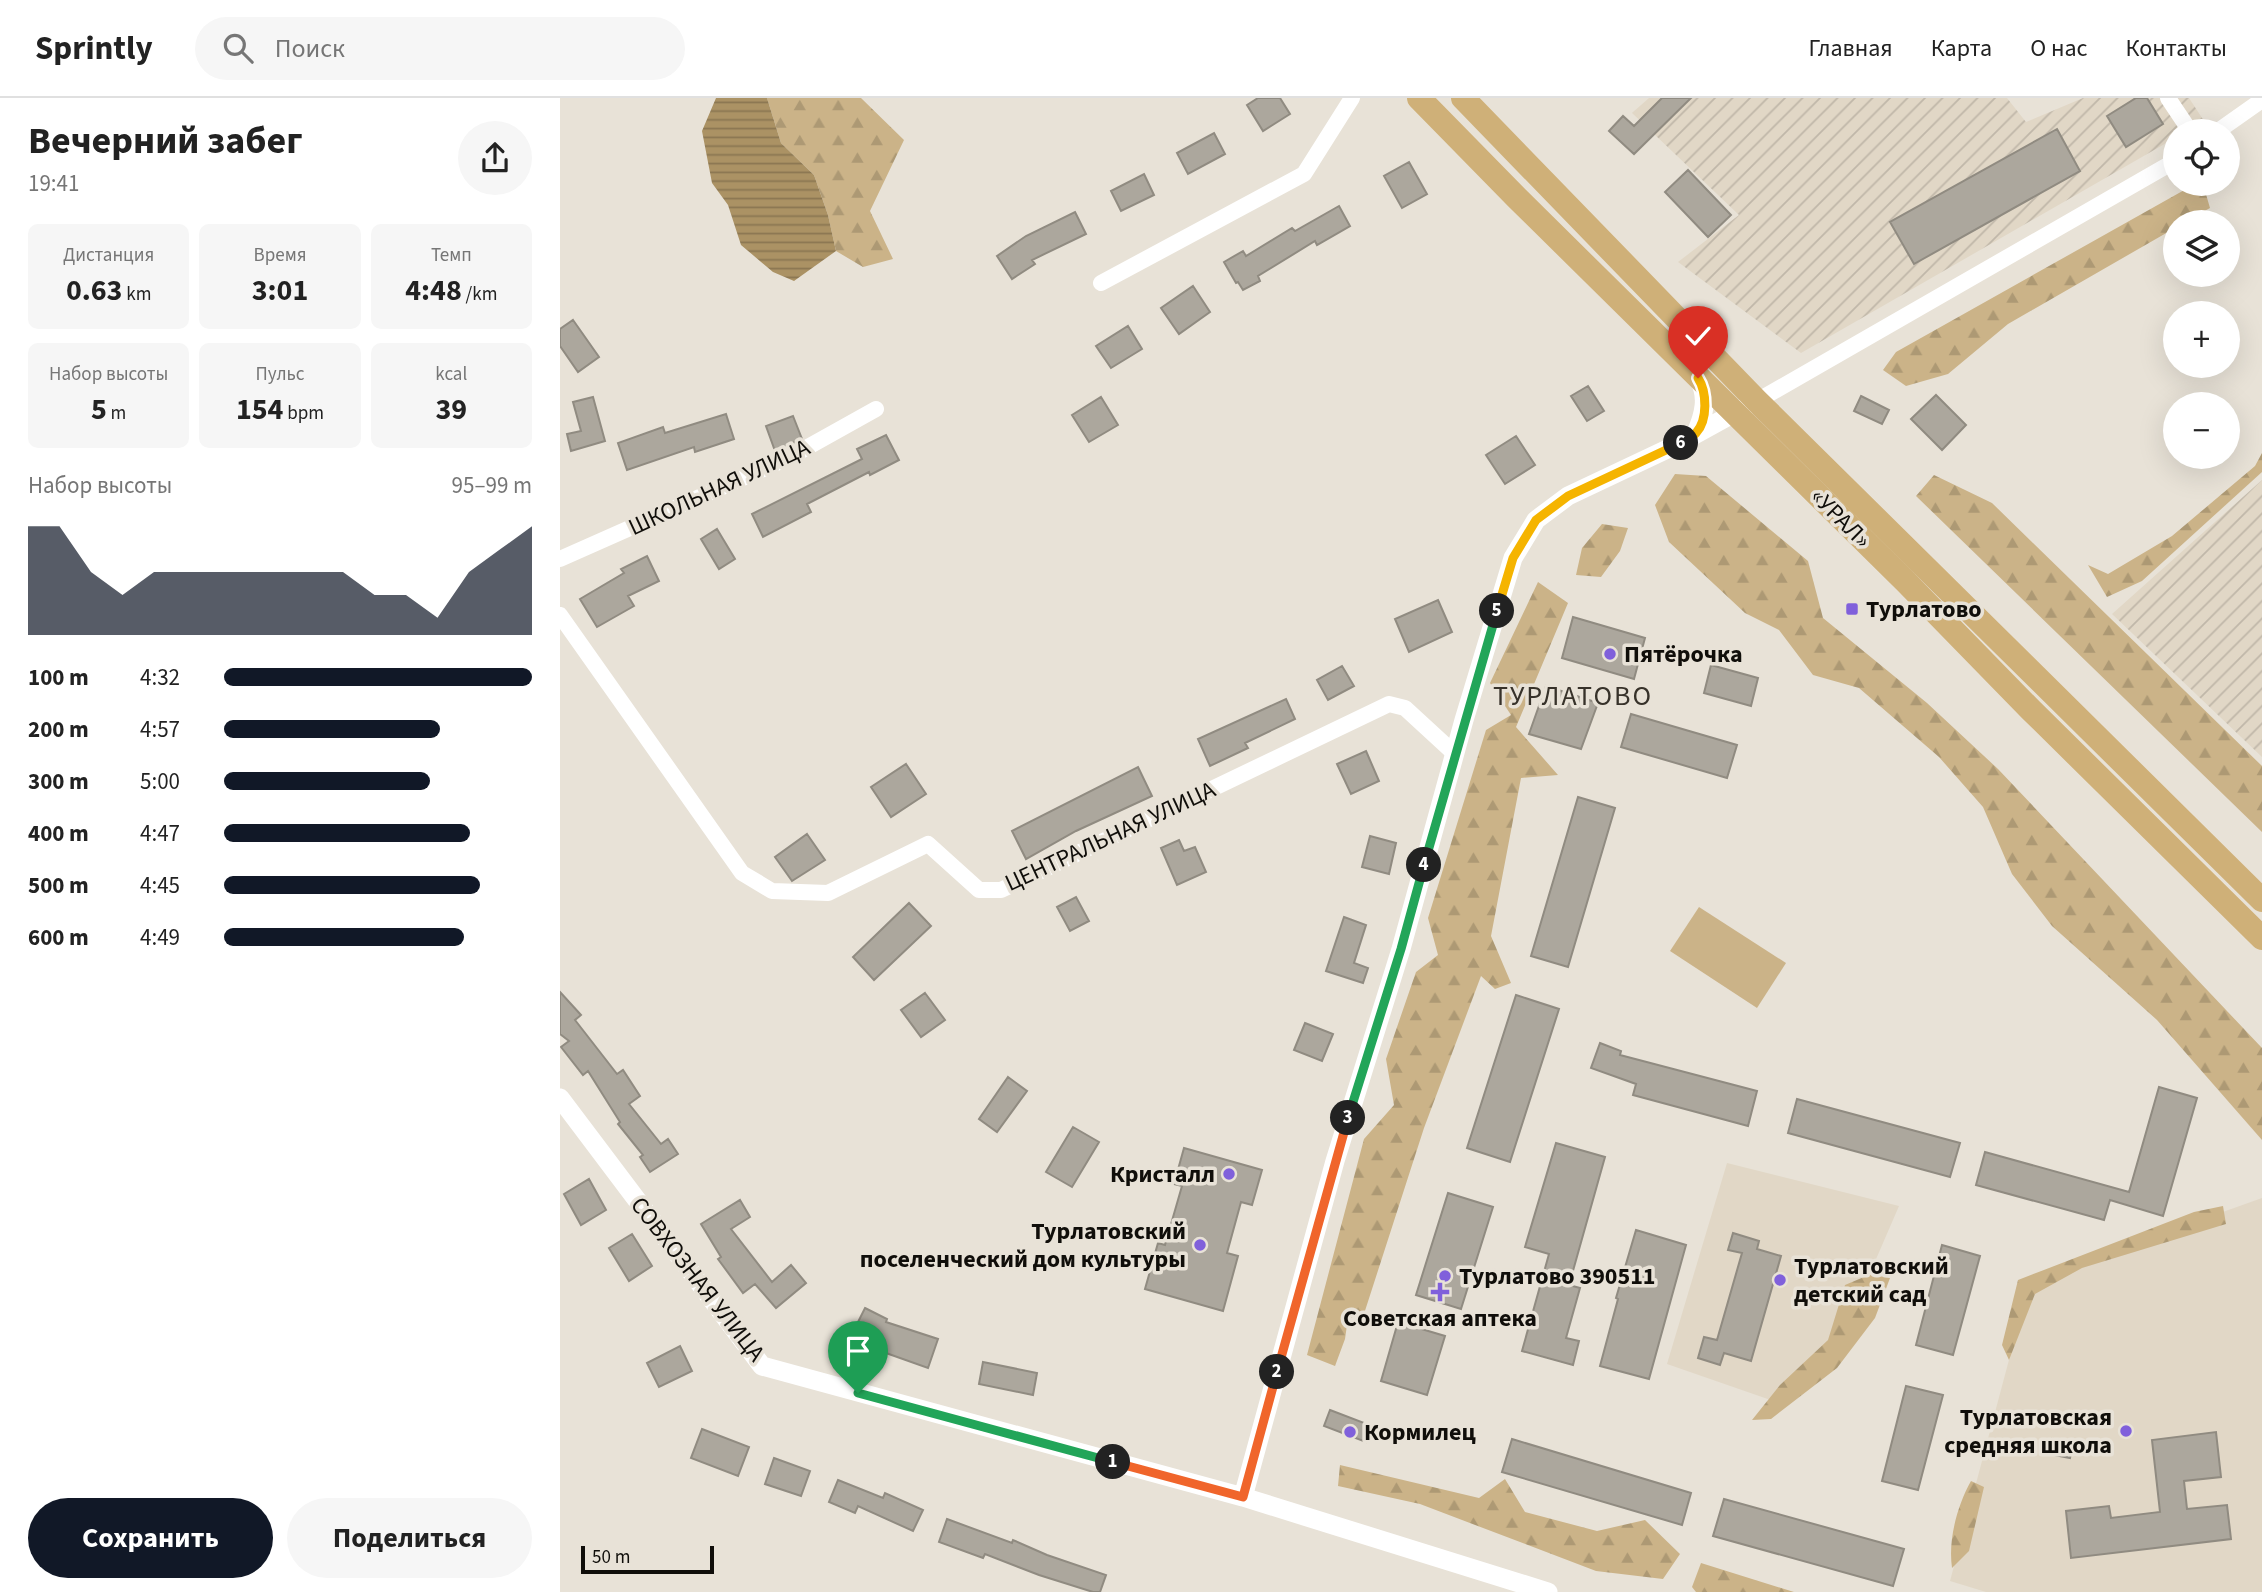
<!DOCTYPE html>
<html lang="ru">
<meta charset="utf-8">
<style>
:root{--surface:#fff;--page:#f6f6f6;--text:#222;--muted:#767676;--line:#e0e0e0;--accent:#111827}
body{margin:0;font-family:"Source Sans 3",sans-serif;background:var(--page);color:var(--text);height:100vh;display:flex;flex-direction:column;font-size:26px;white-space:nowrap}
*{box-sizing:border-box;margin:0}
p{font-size:23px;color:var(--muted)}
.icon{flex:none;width:38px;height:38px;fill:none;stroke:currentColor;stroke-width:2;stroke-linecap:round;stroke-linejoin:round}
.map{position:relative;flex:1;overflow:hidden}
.side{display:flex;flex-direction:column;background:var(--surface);width:560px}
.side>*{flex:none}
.buttons{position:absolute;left:1603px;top:21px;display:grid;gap:14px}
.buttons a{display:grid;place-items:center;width:77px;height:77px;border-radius:50%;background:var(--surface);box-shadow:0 7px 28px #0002;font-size:35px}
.scale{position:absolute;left:21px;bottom:18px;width:133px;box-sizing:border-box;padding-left:7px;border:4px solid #100e0a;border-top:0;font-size:19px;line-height:24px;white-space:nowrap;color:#100e0a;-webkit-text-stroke:5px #e8e2d7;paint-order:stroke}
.pin{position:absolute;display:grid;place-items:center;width:60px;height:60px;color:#fff;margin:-72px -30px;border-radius:50% 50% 50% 0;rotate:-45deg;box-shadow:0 0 7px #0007}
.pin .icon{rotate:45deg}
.km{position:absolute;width:35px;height:35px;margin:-18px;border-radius:50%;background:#222;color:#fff;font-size:19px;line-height:35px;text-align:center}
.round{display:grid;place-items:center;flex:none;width:74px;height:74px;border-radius:37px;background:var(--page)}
.overview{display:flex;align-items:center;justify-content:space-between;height:119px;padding:0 28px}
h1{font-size:38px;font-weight:700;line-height:52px}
.stats{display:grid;grid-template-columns:repeat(3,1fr);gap:10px;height:119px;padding:7px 28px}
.stats div{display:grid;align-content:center;border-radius:10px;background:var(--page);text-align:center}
.stats b{font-size:30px;font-weight:700}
.stats small{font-size:19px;font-weight:400}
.stats p{font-size:19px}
.chart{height:196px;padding:14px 28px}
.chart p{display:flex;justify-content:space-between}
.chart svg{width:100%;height:126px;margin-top:7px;fill:var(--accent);opacity:.7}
.primary-button{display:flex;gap:14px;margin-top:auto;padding:14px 28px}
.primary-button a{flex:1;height:80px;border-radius:42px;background:var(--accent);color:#fff;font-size:28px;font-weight:700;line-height:80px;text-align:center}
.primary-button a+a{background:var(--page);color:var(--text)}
ul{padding:0 28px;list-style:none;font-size:23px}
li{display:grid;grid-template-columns:112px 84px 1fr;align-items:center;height:52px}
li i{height:18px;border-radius:9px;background:var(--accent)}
header{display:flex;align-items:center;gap:42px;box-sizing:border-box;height:98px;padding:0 35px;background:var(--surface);border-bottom:2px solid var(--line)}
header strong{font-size:33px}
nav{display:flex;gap:38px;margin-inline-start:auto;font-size:24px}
.search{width:490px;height:63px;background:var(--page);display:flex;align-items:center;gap:18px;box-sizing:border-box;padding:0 24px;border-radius:38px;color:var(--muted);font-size:26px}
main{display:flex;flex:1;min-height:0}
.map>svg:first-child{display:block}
</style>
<header>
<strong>Sprintly</strong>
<div class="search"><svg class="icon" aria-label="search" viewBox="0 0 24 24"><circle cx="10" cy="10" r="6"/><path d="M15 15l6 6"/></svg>Поиск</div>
<nav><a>Главная</a><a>Карта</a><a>О нас</a><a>Контакты</a></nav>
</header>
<main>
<section class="side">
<div class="overview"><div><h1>Вечерний забег</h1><p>19:41</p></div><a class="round"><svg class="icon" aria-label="share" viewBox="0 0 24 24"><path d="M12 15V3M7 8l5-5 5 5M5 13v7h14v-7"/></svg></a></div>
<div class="stats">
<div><p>Дистанция</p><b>0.63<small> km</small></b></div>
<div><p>Время</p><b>3:01</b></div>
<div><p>Темп</p><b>4:48<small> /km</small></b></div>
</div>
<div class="stats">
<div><p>Набор высоты</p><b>5<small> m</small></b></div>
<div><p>Пульс</p><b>154<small> bpm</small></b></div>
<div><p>kcal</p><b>39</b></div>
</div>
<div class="chart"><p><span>Набор высоты</span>95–99 m</p>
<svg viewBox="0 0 160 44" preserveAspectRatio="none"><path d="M0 44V6L10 6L20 22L30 30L40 22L50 22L60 22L70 22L80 22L90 22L100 22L110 30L120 30L130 38L140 22L150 14L160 6V44z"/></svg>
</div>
<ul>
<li><b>100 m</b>4:32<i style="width:100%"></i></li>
<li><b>200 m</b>4:57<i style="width:70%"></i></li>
<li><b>300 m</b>5:00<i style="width:67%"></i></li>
<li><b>400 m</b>4:47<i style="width:80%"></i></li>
<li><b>500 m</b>4:45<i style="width:83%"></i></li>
<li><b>600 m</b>4:49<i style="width:78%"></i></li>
</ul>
<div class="primary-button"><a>Сохранить</a><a>Поделиться</a></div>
</section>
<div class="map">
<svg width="1702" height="1494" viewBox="0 0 1702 1494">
<defs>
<pattern id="industrial-furrows" width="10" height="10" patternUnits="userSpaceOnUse" patternTransform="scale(1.75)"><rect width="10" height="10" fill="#e1d7c6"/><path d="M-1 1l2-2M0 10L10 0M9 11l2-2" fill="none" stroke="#c0b7a9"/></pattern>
<pattern id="forest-firs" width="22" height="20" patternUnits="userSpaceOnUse" patternTransform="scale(1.75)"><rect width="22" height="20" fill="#cbb388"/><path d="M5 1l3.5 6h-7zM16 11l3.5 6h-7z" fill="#ad9974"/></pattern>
<pattern id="water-rules" width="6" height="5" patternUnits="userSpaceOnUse" patternTransform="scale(1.75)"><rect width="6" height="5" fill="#ab9264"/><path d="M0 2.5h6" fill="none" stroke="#8a7651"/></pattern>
</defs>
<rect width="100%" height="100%" fill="#e8e2d7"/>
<path fill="#e1d7c6" d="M 1167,1065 L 1339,1108 L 1275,1256 L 1222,1306 L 1107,1266 Z
M 1702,1100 L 1702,1494 L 1426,1494 L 1390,1483 L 1470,1183 Z"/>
<path fill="url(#industrial-furrows)" d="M 1089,0 L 1447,0 L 1466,24 L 1523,0 L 1629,0 L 1644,23 L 1627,33 L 1615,33 L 1615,40 L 1241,255 L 1118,164 L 1179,117 L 1072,15 Z
M 1702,382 L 1702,659 L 1552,516 Z"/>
<path fill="url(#forest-firs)" d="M 207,0 L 301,0 L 344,42 L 310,113 L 333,161 L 303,169 L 276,153 L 268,117 L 254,77 L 221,45 Z
M 1635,86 L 1643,86 L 1650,110 L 1625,124 L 1615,124 L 1615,130 L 1448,226 L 1388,276 L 1346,288 L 1323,272 L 1336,254 Z
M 1702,355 L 1702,374 L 1582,483 L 1547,499 L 1528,467 L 1548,476 L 1612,438 L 1695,368 Z
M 1115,376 L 1146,378 L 1248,463 L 1263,520 L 1367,605 L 1438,671 L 1702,950 L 1702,1042 L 1597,922 L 1492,828 L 1452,776 L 1423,709 L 1379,659 L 1299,590 L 1253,577 L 1219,532 L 1185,515 L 1109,444 L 1095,407 Z
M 1374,377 L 1432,405 L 1702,668 L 1702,734 L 1356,398 Z
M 1042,426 L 1068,430 L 1060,453 L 1041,479 L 1016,477 L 1022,450 Z
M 978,484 L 1008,505 L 956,629 L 998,677 L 961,680 L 931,838 L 951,885 L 935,891 L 921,878 L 864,1030 L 803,1219 L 788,1220 L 785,1241 L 775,1268 L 747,1257 L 804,1041 L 834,1007 L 826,961 L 856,874 L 878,857 L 868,820 L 926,632 L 951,617 L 930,585 Z
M 1663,1108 L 1666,1126 L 1522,1170 L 1475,1196 L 1449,1262 L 1442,1247 L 1458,1182 L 1634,1114 Z
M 1311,1176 L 1330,1180 L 1315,1220 L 1277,1270 L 1211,1321 L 1192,1322 L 1220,1287 L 1268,1242 L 1285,1187 Z
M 780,1367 L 919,1400 L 945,1381 L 965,1414 L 1037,1433 L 1085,1422 L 1120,1456 L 1103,1481 L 1036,1473 L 860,1406 L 778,1388 Z
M 1411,1383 L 1424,1389 L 1409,1453 L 1392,1470 C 1388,1442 1397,1408 1411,1383 Z
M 1141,1465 L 1234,1494 L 1136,1494 L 1132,1489 Z"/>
<path fill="#cbb388" d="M 1139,809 L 1226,865 L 1197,910 L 1110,853 Z"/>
<path fill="url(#water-rules)" d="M 156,0 L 207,0 L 221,45 L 254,77 L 268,117 L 276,153 L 234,183 L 213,174 L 181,147 L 168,107 L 152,85 L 142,33 Z"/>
<path fill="#aca79d" stroke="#908b81" stroke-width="2" d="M 698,0 L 720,0 L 730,16 L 703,33 L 687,7 Z
M 1102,0 L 1131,0 L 1074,56 L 1049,33 L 1063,18 L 1074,28 Z
M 1576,0 L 1587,0 L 1603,26 L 1566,49 L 1547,18 Z
M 1497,31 L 1520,73 L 1354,166 L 1330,124 Z
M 654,35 L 665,56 L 628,76 L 617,55 Z
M 849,64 L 867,96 L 842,110 L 824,78 Z
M 1128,72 L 1171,117 L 1148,139 L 1105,94 Z
M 584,76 L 594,97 L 561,113 L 551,93 Z
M 779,108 L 790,128 L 757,147 L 755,143 L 698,178 L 700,183 L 683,192 L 678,184 L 676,185 L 664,164 L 683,153 L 686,158 L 732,130 L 735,133 Z
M 515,114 L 526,136 L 472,162 L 475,166 L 452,181 L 437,158 L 466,138 Z
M 633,188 L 650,214 L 619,236 L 601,210 Z
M 13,222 L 39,259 L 18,274 L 0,248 L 0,231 Z
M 568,228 L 582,251 L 551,270 L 536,248 Z
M 1028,288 L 1044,313 L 1027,323 L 1011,298 Z
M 1376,297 L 1406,327 L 1382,352 L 1351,321 Z
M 1301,298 L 1329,312 L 1322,326 L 1294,313 Z
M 33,299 L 45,343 L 11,353 L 7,336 L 21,333 L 13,304 Z
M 541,299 L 558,327 L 529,344 L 512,317 Z
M 166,316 L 174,341 L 135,354 L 134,349 L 67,372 L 58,345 L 103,329 L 105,335 Z
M 233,318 L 242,341 L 215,353 L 206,328 Z
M 326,337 L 339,362 L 310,377 L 309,374 L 247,406 L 251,414 L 203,439 L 192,416 L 302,361 L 297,351 Z
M 956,338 L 975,367 L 945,386 L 926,357 Z
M 157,431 L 175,461 L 159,471 L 141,441 Z
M 87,458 L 99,483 L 68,498 L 74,508 L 37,529 L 20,501 L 64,475 L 61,471 Z
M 878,502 L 892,534 L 849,554 L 835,521 Z
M 1013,519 L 1085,540 L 1074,581 L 1002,560 Z
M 1151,567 L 1198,580 L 1191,608 L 1144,595 Z
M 782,568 L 794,588 L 768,602 L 757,582 Z
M 986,588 L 1038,605 L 1021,651 L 969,636 Z
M 726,601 L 735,621 L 685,645 L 688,650 L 650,668 L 638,641 Z
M 1071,616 L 1177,647 L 1167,680 L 1061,649 Z
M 806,653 L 819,683 L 791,696 L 777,666 Z
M 346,666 L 366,696 L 331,719 L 311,689 Z
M 578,669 L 592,698 L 516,733 L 466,761 L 452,733 Z
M 1018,699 L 1055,710 L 1008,869 L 971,858 Z
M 247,736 L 265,762 L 232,783 L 215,759 Z
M 810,738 L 836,745 L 829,776 L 802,769 Z
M 619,742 L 624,753 L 635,749 L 646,774 L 617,787 L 601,750 Z
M 516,799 L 529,823 L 510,833 L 497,809 Z
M 349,805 L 371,828 L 314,882 L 293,859 Z
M 784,819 L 806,827 L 794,865 L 808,870 L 803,885 L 766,873 Z
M 0,894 L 21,917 L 15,922 L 57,976 L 63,972 L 80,998 L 69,1006 L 101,1046 L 108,1041 L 118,1056 L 90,1074 L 80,1059 L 83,1057 L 58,1026 L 60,1024 L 28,973 L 23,977 L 1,949 L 9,943 L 0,936 Z
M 365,895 L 385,922 L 361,939 L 341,912 Z
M 956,897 L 999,911 L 950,1064 L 907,1050 Z
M 745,925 L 773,936 L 762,963 L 734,952 Z
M 1040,945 L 1061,953 L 1060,957 L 1197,993 L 1188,1028 L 1073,997 L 1076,986 L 1031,970 Z
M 448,979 L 467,993 L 437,1034 L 419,1021 Z
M 1599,989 L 1637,1000 L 1603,1118 L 1550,1102 L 1544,1122 L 1416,1087 L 1425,1054 L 1569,1094 Z
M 1237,1001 L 1400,1045 L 1390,1079 L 1228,1035 Z
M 513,1029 L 539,1044 L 512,1089 L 486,1074 Z
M 996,1045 L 1045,1059 L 1009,1187 L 1020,1190 L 1006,1240 L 1019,1243 L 1013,1267 L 962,1253 L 989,1156 L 965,1149 Z
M 624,1050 L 702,1072 L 692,1107 L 681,1104 L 667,1155 L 678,1158 L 663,1213 L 585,1191 L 598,1145 L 605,1147 L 622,1088 L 614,1086 Z
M 29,1081 L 46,1112 L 21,1127 L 4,1096 Z
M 888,1095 L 933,1109 L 901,1211 L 856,1197 Z
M 180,1102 L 190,1119 L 171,1131 L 212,1184 L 231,1167 L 246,1185 L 216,1210 L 195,1186 L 183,1195 L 158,1161 L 161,1159 L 141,1126 Z
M 1076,1132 L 1126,1147 L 1089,1281 L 1040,1268 L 1058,1201 L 1056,1200 Z
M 1173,1135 L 1199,1143 L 1197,1151 L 1221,1158 L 1191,1263 L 1164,1255 L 1160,1267 L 1138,1260 L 1144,1239 L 1157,1242 L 1182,1155 L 1168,1152 Z
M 72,1136 L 92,1168 L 69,1183 L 49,1150 Z
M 1382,1147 L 1420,1158 L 1393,1257 L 1356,1247 Z
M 305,1210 L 327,1221 L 326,1224 L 378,1241 L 368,1270 L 326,1255 L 291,1238 Z
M 838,1224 L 885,1238 L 867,1297 L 821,1283 Z
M 120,1248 L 132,1273 L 99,1289 L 87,1265 Z
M 423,1264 L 477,1275 L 473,1297 L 419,1286 Z
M 1346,1288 L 1383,1297 L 1358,1392 L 1322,1383 Z
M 770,1312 L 812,1328 L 806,1344 L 764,1328 Z
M 142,1331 L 189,1349 L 178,1378 L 131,1360 Z
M 1656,1334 L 1661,1379 L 1624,1383 L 1627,1411 L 1667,1407 L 1671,1441 L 1511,1460 L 1506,1413 L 1549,1408 L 1551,1420 L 1600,1414 L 1592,1342 Z
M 952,1341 L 1131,1395 L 1122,1427 L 942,1374 Z
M 1492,1341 L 1513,1345 L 1510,1360 L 1489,1356 Z
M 214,1360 L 250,1373 L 241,1398 L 205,1386 Z
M 278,1382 L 323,1400 L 325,1395 L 363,1412 L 353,1433 L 298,1408 L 295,1415 L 269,1404 Z
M 1164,1401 L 1344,1451 L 1333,1488 L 1153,1438 Z
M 387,1421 L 452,1445 L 453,1442 L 487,1457 L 546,1477 L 540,1494 L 533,1494 L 479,1477 L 425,1456 L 423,1460 L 379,1444 Z"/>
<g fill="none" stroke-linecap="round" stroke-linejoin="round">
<path stroke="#fff" stroke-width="16" d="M 1608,0 L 1630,33
M 1658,33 L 1702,2
M 541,185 L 744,76 L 792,0
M 1197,303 L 1615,63
M 0,461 L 230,359 L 316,311
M 0,517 L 182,775 L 212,793 L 268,795 L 368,746 L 419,792 L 441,792 L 829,606 L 845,610 L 895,656"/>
<path stroke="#fff" stroke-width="19" d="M 1136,335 C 1144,317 1149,298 1138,280
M 0,1000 L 202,1268 L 683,1399 L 988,1494
M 683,1399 L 775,1063 L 841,851 L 904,622 L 953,460 L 976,422 L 1008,398 L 1118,346 L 1187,308"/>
<path stroke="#cfb078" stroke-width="24" d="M 859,0 L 957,100 L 1346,484 L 1471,612 L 1702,840
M 903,0 L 1197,303 L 1702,802"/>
</g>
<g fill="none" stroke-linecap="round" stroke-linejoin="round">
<g stroke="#fff" stroke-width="14">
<path id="split-1" d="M 298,1295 L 553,1364"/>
</g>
<g stroke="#fff" stroke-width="14">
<path id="split-2" d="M 553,1364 L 683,1399 L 717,1274"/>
</g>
<g stroke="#fff" stroke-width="14">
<path id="split-3" d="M 717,1274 L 788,1020"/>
</g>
<g stroke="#fff" stroke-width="14">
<path id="split-4" d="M 788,1020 L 841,851 L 864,767"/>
</g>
<g stroke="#fff" stroke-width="14">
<path id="split-5" d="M 864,767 L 937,513"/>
</g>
<g stroke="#fff" stroke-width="14">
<path id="split-6" d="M 937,513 L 953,460 L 976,422 L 1008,398 L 1121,345"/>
</g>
<g stroke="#fff" stroke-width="14">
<path id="split-7" d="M 1121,345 C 1125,342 1132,339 1136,335 C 1148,322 1147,294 1138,280"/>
</g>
<use href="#split-1" stroke="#22a559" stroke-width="9"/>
<use href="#split-2" stroke="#f0652b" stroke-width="9"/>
<use href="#split-3" stroke="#f0652b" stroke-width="9"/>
<use href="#split-4" stroke="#22a559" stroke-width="9"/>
<use href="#split-5" stroke="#22a559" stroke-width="9"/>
<use href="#split-6" stroke="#f5b400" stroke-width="9"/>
<use href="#split-7" stroke="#f5b400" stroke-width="9"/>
</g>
<g fill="#8060db" stroke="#e8e2d7" stroke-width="2.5">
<rect x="1285" y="504" width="14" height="14" rx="3.5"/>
<circle cx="1050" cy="556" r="7"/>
<circle cx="669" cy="1076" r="7"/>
<circle cx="640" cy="1147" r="7"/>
<circle cx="885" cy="1178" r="7"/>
<circle cx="1220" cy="1182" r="7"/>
<path d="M876.5 1183.5h7v7h7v7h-7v7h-7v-7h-7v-7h7z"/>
<circle cx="1566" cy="1333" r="7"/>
<circle cx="790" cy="1334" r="7"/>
</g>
<g text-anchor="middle" stroke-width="7" stroke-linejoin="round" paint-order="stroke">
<g font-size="24" fill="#100e0a" stroke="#e8e2d7">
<text transform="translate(159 389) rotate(-25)" y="8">ШКОЛЬНАЯ УЛИЦА</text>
<text transform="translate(1281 420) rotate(45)" y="8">«УРАЛ»</text>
<text transform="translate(550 738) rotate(-25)" y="8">ЦЕНТРАЛЬНАЯ УЛИЦА</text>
<text transform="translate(138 1181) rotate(52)" y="8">СОВХОЗНАЯ УЛИЦА</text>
</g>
<g font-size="24" font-weight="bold" fill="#100e0a" stroke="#e8e2d7" text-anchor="start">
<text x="1306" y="519">Турлатово</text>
<text x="1064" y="564">Пятёрочка</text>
<text x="655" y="1084" text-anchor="end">Кристалл</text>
<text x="626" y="1141" text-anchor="end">Турлатовский<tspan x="626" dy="28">поселенческий дом культуры</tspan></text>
<text x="1234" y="1176">Турлатовский<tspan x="1234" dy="28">детский сад</tspan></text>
<text x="899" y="1186">Турлатово 390511</text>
<text x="880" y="1228" text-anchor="middle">Советская аптека</text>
<text x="1552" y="1327" text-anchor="end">Турлатовская<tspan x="1552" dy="28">средняя школа</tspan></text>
<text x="804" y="1342">Кормилец</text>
</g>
<g font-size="28" letter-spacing="2" fill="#37322a" stroke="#e8e2d7">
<text x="1013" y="607">ТУРЛАТОВО</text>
</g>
</g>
</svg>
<div class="buttons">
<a><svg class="icon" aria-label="locate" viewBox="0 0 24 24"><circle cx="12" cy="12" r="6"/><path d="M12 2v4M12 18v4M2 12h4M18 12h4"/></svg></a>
<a><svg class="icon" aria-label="layers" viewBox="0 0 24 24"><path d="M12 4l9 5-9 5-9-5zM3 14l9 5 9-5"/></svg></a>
<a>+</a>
<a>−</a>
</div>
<div class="scale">50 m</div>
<div class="pin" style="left:298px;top:1295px;background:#1e9e55"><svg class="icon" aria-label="arrive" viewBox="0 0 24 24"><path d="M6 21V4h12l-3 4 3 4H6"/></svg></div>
<div class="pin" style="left:1138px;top:280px;background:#d93025"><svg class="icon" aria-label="check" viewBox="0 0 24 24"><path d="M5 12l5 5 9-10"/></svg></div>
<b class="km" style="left:553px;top:1364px">1</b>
<b class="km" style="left:717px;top:1274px">2</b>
<b class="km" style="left:788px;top:1020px">3</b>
<b class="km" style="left:864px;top:767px">4</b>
<b class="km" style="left:937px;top:513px">5</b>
<b class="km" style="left:1121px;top:345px">6</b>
</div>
</main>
